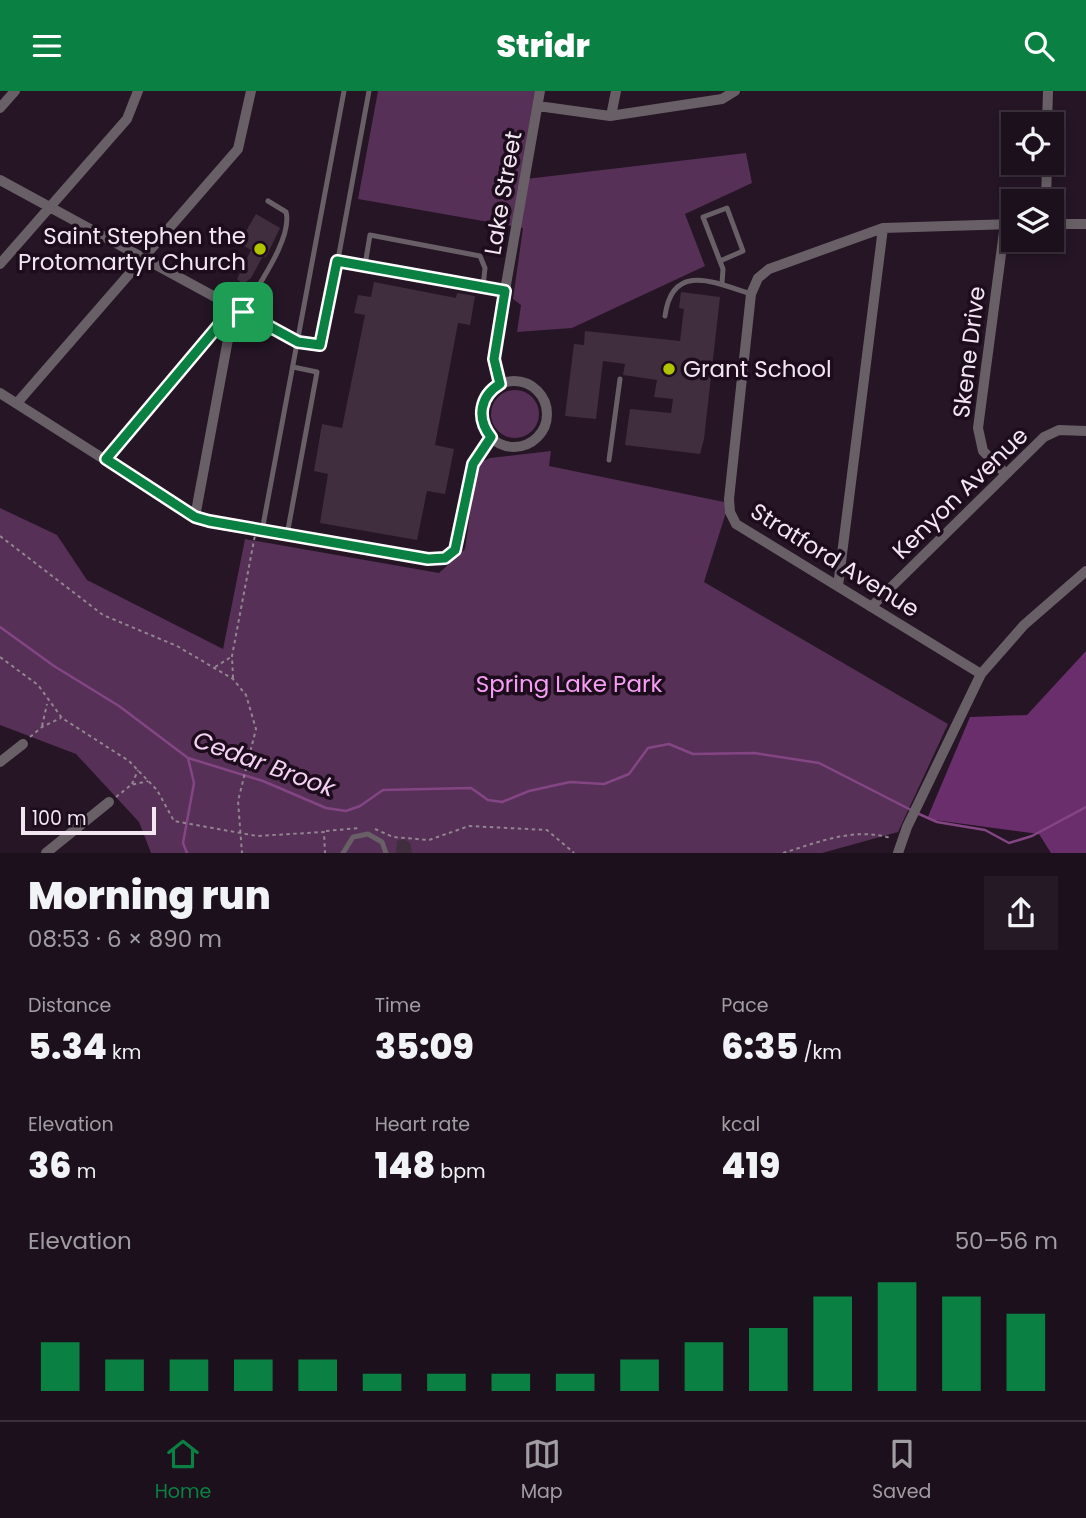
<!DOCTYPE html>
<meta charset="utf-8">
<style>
:root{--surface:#1c101c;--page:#251925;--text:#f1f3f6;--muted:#a09da3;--line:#3a303b;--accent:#0b8043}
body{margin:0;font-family:Poppins,sans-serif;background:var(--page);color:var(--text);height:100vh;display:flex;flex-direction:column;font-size:26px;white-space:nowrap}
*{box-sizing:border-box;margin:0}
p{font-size:23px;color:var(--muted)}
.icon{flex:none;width:38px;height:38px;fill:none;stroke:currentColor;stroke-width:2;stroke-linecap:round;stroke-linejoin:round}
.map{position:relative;height:762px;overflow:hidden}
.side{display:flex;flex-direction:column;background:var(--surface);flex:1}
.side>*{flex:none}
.controls{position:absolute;left:1001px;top:21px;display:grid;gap:14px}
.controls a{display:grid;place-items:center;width:63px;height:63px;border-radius:0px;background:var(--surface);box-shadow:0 4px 10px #0003,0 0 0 2px var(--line);font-size:35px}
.scale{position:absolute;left:21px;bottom:18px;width:135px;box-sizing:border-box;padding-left:7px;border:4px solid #f2e6f1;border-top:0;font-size:19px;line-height:24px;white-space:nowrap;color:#f2e6f1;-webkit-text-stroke:5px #1c0c1c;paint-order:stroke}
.pin{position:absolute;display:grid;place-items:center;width:60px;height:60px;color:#fff;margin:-30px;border-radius:14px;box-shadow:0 4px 10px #0006}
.round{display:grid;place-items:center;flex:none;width:74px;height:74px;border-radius:0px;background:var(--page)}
.overview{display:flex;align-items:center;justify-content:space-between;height:119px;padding:0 28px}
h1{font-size:38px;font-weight:800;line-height:52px}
.metrics{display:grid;grid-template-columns:repeat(3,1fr);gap:10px;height:119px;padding:7px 28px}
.metrics div{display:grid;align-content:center}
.metrics b{font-size:35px;font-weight:800}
.metrics small{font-size:19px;font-weight:400}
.metrics p{font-size:19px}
.chart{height:196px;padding:14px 28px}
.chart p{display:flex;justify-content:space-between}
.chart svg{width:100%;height:126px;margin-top:7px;stroke:var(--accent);stroke-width:6}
header{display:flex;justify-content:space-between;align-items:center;height:91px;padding:0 28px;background:var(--accent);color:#fff;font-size:32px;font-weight:800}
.tab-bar{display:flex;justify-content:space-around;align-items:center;height:98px;border-top:2px solid var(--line);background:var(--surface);font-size:19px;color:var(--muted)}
.tab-bar a{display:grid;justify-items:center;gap:4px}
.tab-bar .selected{color:var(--accent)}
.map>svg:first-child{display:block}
</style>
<header><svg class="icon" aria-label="menu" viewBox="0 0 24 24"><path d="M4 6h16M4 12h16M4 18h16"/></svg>Stridr<svg class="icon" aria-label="search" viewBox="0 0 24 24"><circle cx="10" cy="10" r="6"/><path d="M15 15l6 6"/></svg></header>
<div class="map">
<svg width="1086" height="762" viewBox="0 0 1086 762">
<rect width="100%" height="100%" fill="#251525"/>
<path fill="#563056" d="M 378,0 L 542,0 L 526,88 L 746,62 L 752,92 L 685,123 L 705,175 L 572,237 L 517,241 L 521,214 L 513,208 L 523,137 L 358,108 Z
M491 323a24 24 0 1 1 48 0a24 24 0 1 1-48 0Z
M 551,360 L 549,375 L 729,412 L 704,491 L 948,633 L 898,741 L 822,762 L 151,762 L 139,731 L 76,663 L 0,634 L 0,417 L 57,444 L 87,489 L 223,558 L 245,448 L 439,482 L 465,458 L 477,373 L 490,367 Z"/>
<path fill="#6b2e6c" d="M 1086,560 L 1086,762 L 1051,762 L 1039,743 L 927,728 L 970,626 L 1027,624 Z"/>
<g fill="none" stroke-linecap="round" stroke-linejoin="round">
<path stroke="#844584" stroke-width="2.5" d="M 0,536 L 54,575 L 119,615 L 188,667 L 263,690 L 326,717 L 346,720 L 360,715 L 383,699 L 471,697 L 488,709 L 502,711 L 529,700 L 570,691 L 604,693 L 629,683 L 648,657 L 669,653 L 693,663 L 754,662 L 819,672 L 913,720
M 919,723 L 937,731 L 985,739 L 1009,752 L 1032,745 L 1086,716
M 187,762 L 183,752 L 194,692 L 188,667"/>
</g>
<path fill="#402e3f" d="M 256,123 L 280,137 L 266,166 L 263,165 L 251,187 L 243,193 L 237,188 L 251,159 L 239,152 Z
M 374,191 L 456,207 L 457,202 L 475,205 L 470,234 L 458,232 L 435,354 L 454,358 L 445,403 L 427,400 L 417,449 L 320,432 L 328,383 L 314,380 L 322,333 L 342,337 L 365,224 L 354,222 L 358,204 L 371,206 Z
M 681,201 L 720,206 L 704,348 L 700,363 L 625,354 L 630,318 L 671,322 L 673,308 L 654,306 L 657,289 L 623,284 L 625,273 L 603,270 L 596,328 L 565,325 L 574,253 L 584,254 L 585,240 L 680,250 L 684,218 L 679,217 Z
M 404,748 L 410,752 L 412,762 L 396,762 L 397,750 Z"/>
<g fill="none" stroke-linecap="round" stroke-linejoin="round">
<path stroke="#928491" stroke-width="2" stroke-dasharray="3.5 3.5" stroke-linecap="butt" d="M 0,445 L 103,524 L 177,555 L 233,588 L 246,604 L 256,638 L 238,710 L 242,762
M 0,566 L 38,594 L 62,627 L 129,670 L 157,699 L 174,730 L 257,745 L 324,741 L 325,762
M 215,576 L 231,566
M 233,587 L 232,565 L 255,444
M 42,635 L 47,613
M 30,646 L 42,636 L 61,627
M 132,693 L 138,679
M 116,706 L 131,694 L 148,690
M 375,738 L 393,746 L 429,749 L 469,735 L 547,739 L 574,762
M 326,740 L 359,737
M 783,762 C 819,751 854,736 891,747"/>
<path stroke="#685f67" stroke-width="5" d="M 337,169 L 505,200
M 720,170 L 743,160 L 727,117 L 703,126 L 723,178 L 722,193
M 365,174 L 370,144 L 480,165 L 485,177 L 483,196
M 243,221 C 256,197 293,147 286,121 L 268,110
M 665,225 C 672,171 714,191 751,203
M 283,243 L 298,251 L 317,255 L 323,250 L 369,0
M 609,369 L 620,288
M 195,426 L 428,468 L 445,467 L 455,459 L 473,373 L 491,346
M 262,440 L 344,0
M 287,444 L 317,281 L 293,276
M 343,762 L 353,746 L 368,743 L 382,751 L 386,762"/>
<path stroke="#685f67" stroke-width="10" d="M 538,15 L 610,25 L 722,8 L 735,0
M 0,17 L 15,0
M 611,25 L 616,0
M 1047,33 L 1048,0
M 0,89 L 283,243
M 1046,110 L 1047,72
M 1005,133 L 978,337 L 983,360 L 1006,383
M 1052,133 L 1086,133
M 0,173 L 127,28 L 138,0
M481 323a33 33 0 1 1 66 0a33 33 0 1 1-66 0Z
M 500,293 L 494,262 L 540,0
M 0,302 L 195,426 L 234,216
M 17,312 L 238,58 L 251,0
M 106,368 L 232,219
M 838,495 L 883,137
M 871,516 L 1044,346 L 1059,339 L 1086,340
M 981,583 L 736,433 L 730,421 L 729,408 L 751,203 L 758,187 L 769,178 L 883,137 L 1013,133
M 0,671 L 23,653
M 46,762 L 109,711
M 898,762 L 907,736 L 981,583 L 1024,534 L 1086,480"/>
</g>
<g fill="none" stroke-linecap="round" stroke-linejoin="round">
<g stroke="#fff" stroke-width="14">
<path id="route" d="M 337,170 L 505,200 L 494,268 L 500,293 C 480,305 476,327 491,346 L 473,373 L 455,459 L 445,467 L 428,468 L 209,430 L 195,426 L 106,368 L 234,216 L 298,251 L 320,254 Z"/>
</g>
<use href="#route" stroke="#0b8043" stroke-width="9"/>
</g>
<g fill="#b0c500" stroke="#1c0c1c" stroke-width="2.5">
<circle cx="260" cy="158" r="7"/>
<circle cx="669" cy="278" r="7"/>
</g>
<g text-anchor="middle" stroke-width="7" stroke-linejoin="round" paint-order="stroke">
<g font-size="23" fill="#f2e6f1" stroke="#1c0c1c">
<text transform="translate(503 102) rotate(-80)" y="8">Lake Street</text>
<text transform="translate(969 261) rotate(-83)" y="8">Skene Drive</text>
<text transform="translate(960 402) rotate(-44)" y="8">Kenyon Avenue</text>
<text transform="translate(835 469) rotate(32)" y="8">Stratford Avenue</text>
</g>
<g font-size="23" fill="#f2e6f1" stroke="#1c0c1c" text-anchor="end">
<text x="246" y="153">Saint Stephen the<tspan x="246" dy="26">Protomartyr Church</tspan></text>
<text x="683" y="286" text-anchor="start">Grant School</text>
</g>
<g font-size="23" fill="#f59ef4" stroke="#1c0c1c">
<text x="569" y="601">Spring Lake Park</text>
</g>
<g font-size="24" font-style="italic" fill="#f5d2f4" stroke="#1c0c1c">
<text transform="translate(264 673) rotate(20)" y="8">Cedar Brook</text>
</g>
</g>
</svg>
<div class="controls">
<a><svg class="icon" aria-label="locate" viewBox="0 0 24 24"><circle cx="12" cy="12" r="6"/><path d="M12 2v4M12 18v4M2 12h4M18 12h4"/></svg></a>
<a><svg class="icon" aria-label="layers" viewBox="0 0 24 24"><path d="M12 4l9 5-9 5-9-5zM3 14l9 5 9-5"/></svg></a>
</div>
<div class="scale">100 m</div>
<div class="pin" style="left:243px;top:221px;background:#1e9e55"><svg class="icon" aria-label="arrive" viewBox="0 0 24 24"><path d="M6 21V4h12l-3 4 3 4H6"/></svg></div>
</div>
<section class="side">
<div class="overview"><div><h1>Morning run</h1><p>08:53 · 6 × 890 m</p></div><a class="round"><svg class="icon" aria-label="share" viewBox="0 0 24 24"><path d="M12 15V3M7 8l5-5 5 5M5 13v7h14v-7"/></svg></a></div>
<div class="metrics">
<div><p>Distance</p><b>5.34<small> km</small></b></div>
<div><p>Time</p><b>35:09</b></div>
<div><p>Pace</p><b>6:35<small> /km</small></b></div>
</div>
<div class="metrics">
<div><p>Elevation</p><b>36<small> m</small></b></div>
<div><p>Heart rate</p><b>148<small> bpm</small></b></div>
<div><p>kcal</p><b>419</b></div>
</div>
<div class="chart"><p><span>Elevation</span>50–56 m</p>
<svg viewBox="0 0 160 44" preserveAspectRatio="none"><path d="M5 44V27M15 44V33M25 44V33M35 44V33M45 44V33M55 44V38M65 44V38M75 44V38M85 44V38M95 44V33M105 44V27M115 44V22M125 44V11M135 44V6M145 44V11M155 44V17"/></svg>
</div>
</section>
<nav class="tab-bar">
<a class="selected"><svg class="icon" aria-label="home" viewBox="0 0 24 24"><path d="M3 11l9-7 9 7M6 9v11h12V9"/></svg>Home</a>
<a><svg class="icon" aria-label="map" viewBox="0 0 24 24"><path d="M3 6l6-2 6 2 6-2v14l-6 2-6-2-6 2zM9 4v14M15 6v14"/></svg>Map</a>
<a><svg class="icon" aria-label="saved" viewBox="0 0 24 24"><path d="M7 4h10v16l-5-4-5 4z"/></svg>Saved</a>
</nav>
